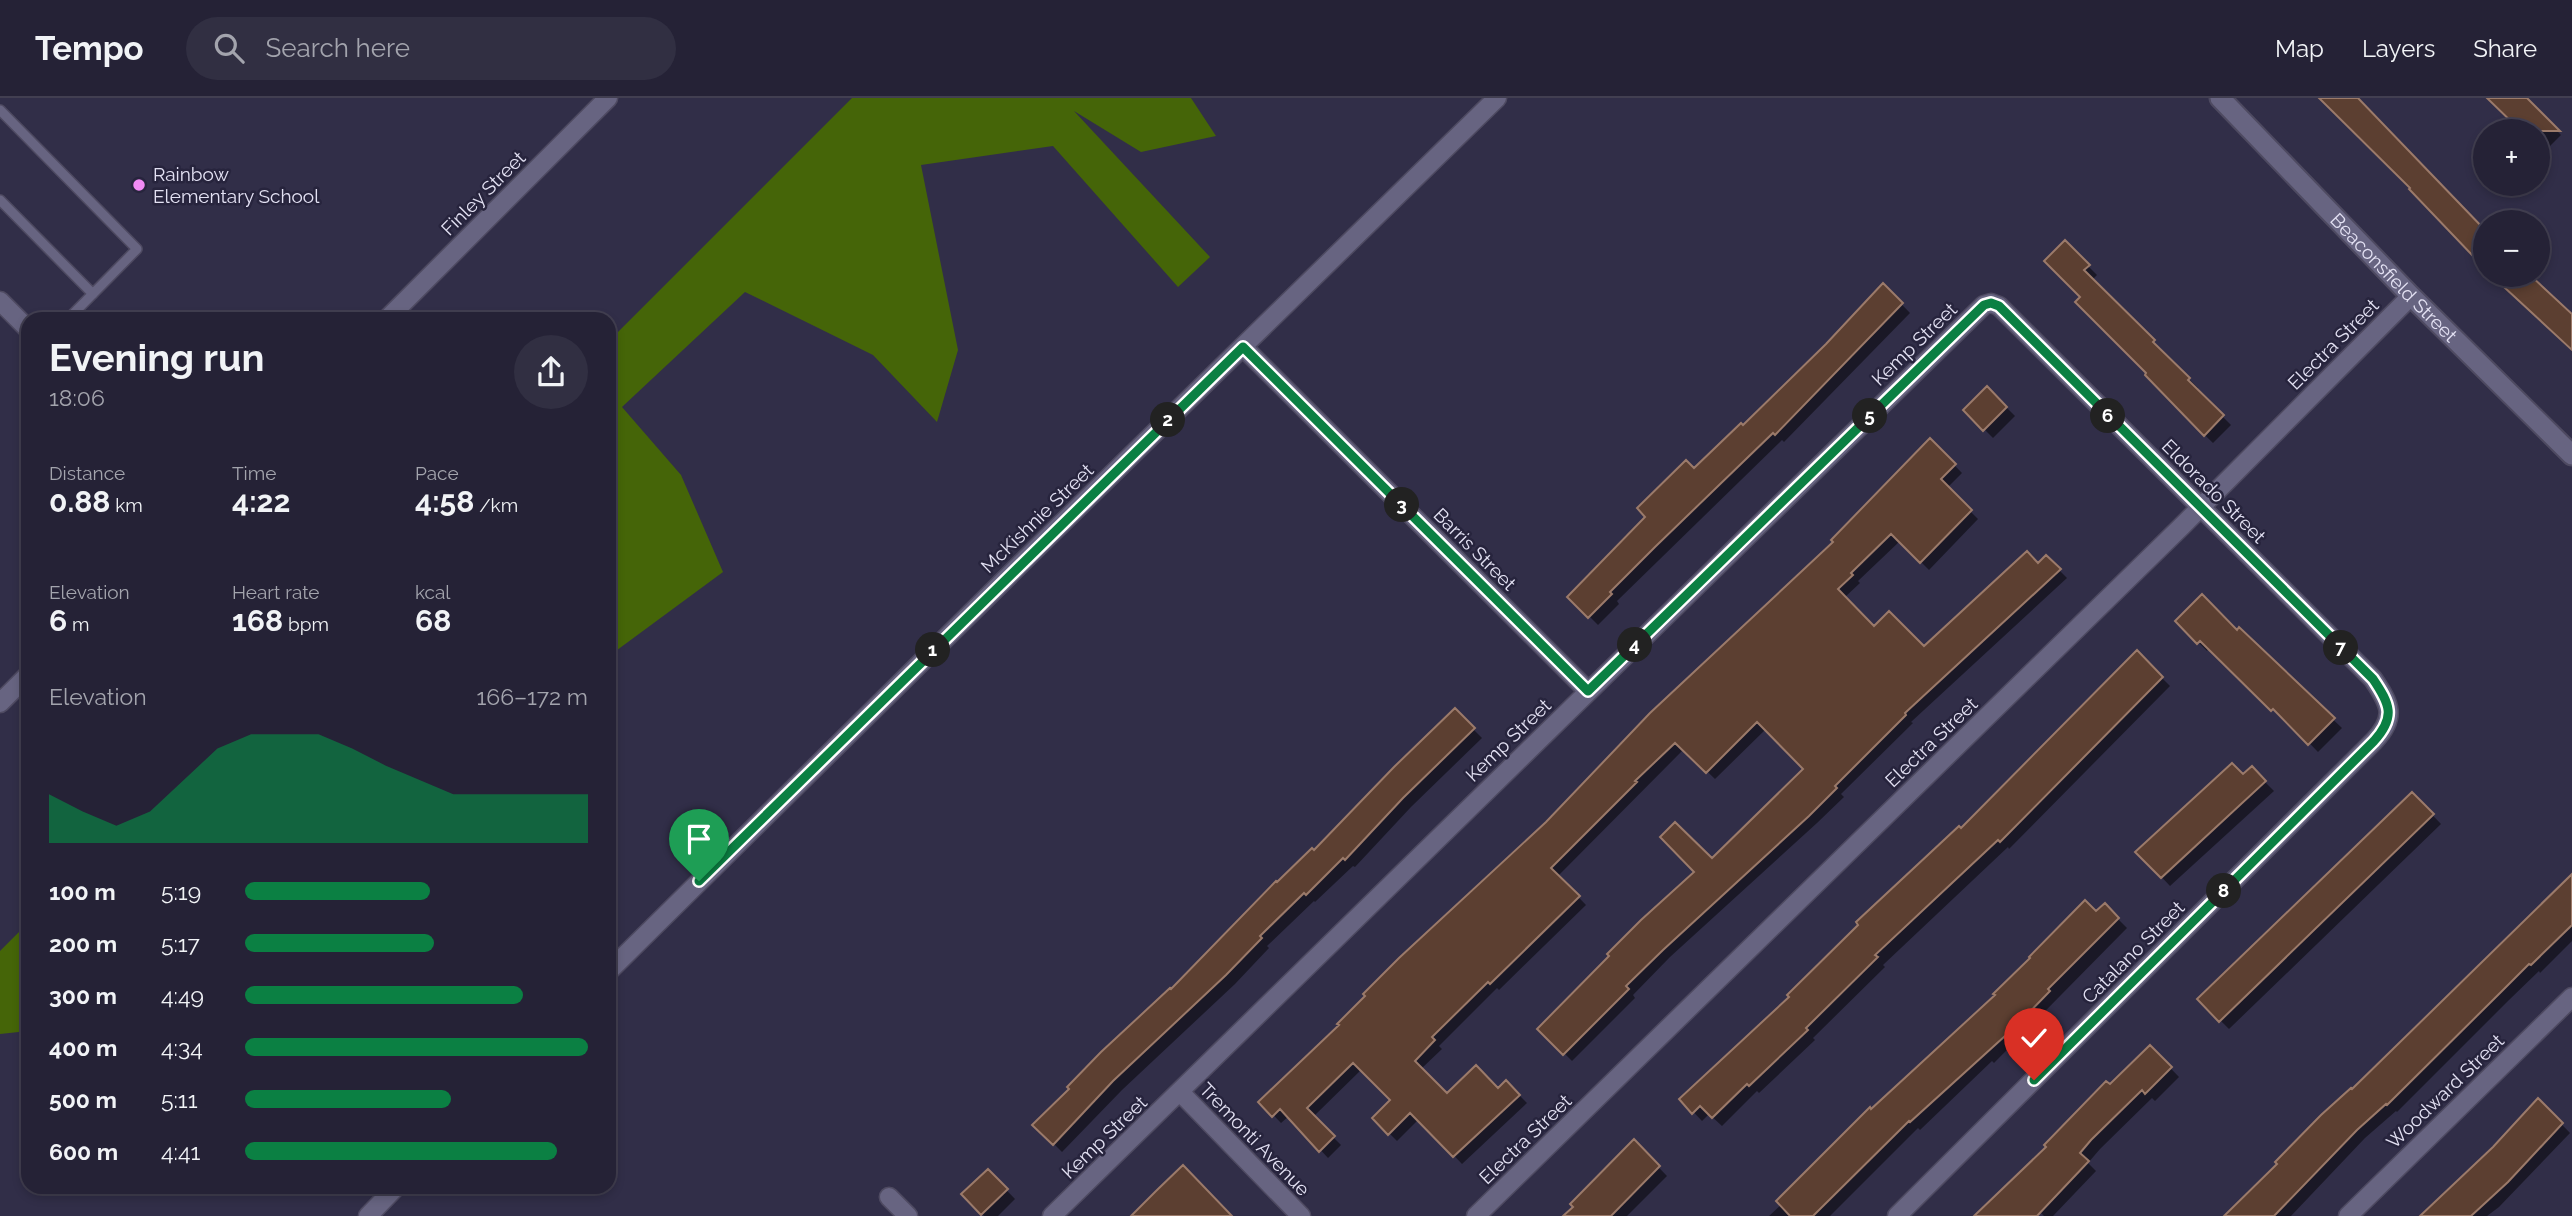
<!DOCTYPE html>
<meta charset="utf-8">
<style>
:root{--surface:#252236;--page:#312f42;--text:#f1f3f6;--muted:#a3a4ad;--line:#423f51;--accent:#0b8043}
body{margin:0;font-family:Raleway,sans-serif;background:var(--page);color:var(--text);height:100vh;display:flex;flex-direction:column;font-size:26px;white-space:nowrap}
*{box-sizing:border-box;margin:0}
p{font-size:23px;color:var(--muted)}
.icon{flex:none;width:38px;height:38px;fill:none;stroke:currentColor;stroke-width:2;stroke-linecap:round;stroke-linejoin:round}
.map{position:relative;flex:1;overflow:hidden}
.sheet{position:absolute;left:21px;top:214px;width:595px;height:882px;display:flex;flex-direction:column;background:var(--surface);border-radius:21px;box-shadow:0 4px 10px #0003,0 0 0 2px var(--line)}
.sheet>*{flex:none}
.controls{position:absolute;left:2473px;top:21px;display:grid;gap:14px}
.controls a{display:grid;place-items:center;width:77px;height:77px;border-radius:50%;background:var(--surface);box-shadow:0 4px 10px #0003,0 0 0 2px var(--line);font-size:35px}
.pin{position:absolute;display:grid;place-items:center;width:60px;height:60px;color:#fff;margin:-72px -30px;border-radius:50% 50% 50% 0;rotate:-45deg;box-shadow:0 0 7px #0007}
.pin .icon{rotate:45deg}
.km{position:absolute;width:35px;height:35px;margin:-18px;border-radius:50%;background:#222;color:#fff;font-size:19px;line-height:35px;text-align:center}
.round{display:grid;place-items:center;flex:none;width:74px;height:74px;border-radius:37px;background:var(--page)}
.summary{display:flex;align-items:center;justify-content:space-between;height:119px;padding:0 28px}
h1{font-size:38px;font-weight:700;line-height:52px}
.metrics{display:grid;grid-template-columns:repeat(3,1fr);gap:10px;height:119px;padding:7px 28px}
.metrics div{display:grid;align-content:center}
.metrics b{font-size:30px;font-weight:700}
.metrics small{font-size:19px;font-weight:400}
.metrics p{font-size:19px}
.chart{height:196px;padding:14px 28px}
.chart p{display:flex;justify-content:space-between}
.chart svg{width:100%;height:126px;margin-top:7px;fill:var(--accent);opacity:.7}
ul{padding:0 28px;list-style:none;font-size:23px}
li{display:grid;grid-template-columns:112px 84px 1fr;align-items:center;height:52px}
li i{height:18px;border-radius:9px;background:var(--accent)}
header{display:flex;align-items:center;gap:42px;box-sizing:border-box;height:98px;padding:0 35px;background:var(--surface);border-bottom:2px solid var(--line)}
header strong{font-size:33px}
nav{display:flex;gap:38px;margin-inline-start:auto;font-size:24px}
.search{width:490px;height:63px;background:var(--page);display:flex;align-items:center;gap:18px;box-sizing:border-box;padding:0 24px;border-radius:38px;color:var(--muted);font-size:26px}
.map>svg:first-child{display:block}
</style>
<header>
<strong>Tempo</strong>
<div class="search"><svg class="icon" aria-label="search" viewBox="0 0 24 24"><circle cx="10" cy="10" r="6"/><path d="M15 15l6 6"/></svg>Search here</div>
<nav><a>Map</a><a>Layers</a><a>Share</a></nav>
</header>
<div class="map">
<svg width="2572" height="1118" viewBox="0 0 2572 1118">
<rect width="100%" height="100%" fill="#312e48"/>
<path fill="#456508" d="M 852,0 L 1191,0 L 1216,38 L 1141,54 L 1074,13 L 1210,159 L 1178,189 L 1053,48 L 921,67 L 958,252 L 937,324 L 873,257 L 745,194 L 622,309 L 681,377 L 723,474 L 609,558 L 609,243 Z
M 28,825 L 28,933 L 0,936 L 0,853 Z"/>
<path fill="#0007" d="M 2321,0 L 2356,0 L 2485,135 L 2485,168 Z
M 2493,0 L 2525,0 L 2561,37 L 2544,54 L 2538,48 L 2538,33 L 2523,33 Z
M 2065,145 L 2097,177 L 2092,182 L 2162,252 L 2161,253 L 2198,290 L 2196,292 L 2231,327 L 2213,345 L 2181,314 L 2083,199 Z
M 1883,187 L 1910,215 L 1784,344 L 1782,342 L 1617,503 L 1619,506 L 1598,527 L 1570,499 L 1694,372 L 1743,329 L 1827,247 Z
M 1987,290 L 2015,318 L 1993,340 L 1965,312 Z
M 1930,342 L 1962,375 L 1947,390 L 1978,421 L 1929,472 L 1900,443 L 1858,483 L 1860,485 L 1844,500 L 1874,530 L 1924,550 L 2046,459 L 2067,480 L 1911,624 L 1913,625 L 1841,696 L 1844,699 L 1817,725 L 1670,859 L 1633,897 L 1635,900 L 1572,963 L 1540,931 L 1806,671 L 1766,631 L 1715,681 L 1684,651 L 1558,778 L 1586,807 L 1499,892 L 1497,890 L 1439,948 L 1442,951 L 1421,971 L 1447,998 L 1498,992 L 1506,984 L 1527,1005 L 1462,1066 L 1419,1021 L 1397,1043 L 1374,1020 L 1393,1002 L 1362,971 L 1313,1019 L 1341,1047 L 1328,1060 L 1289,1018 L 1281,1025 L 1261,1004 L 1836,445 Z
M 2177,523 L 2237,534 L 2239,532 L 2342,630 L 2318,654 L 2283,618 L 2281,620 L 2209,550 L 2207,553 Z
M 2137,555 L 2170,588 L 2009,751 L 2008,749 L 1883,867 L 1885,869 L 1813,940 L 1815,942 L 1759,995 L 1757,993 L 1722,1028 L 1709,1016 L 1702,1023 L 1681,1001 L 1791,899 Z
M 1454,612 L 1482,640 L 1411,709 L 1355,769 L 1353,768 L 1315,804 L 1314,803 L 1267,848 L 1269,850 L 1235,886 L 1122,992 L 1062,1054 L 1035,1027 L 1170,892 L 1314,755 Z
M 2252,671 L 2274,693 L 2170,788 L 2138,754 Z
M 2412,696 L 2441,726 L 2229,931 L 2199,901 Z
M 2572,777 L 2572,843 L 2540,875 L 2539,873 L 2509,902 L 2397,1014 L 2396,1013 L 2365,1040 L 2291,1118 L 2223,1118 L 2236,1106 L 2237,1107 L 2322,1018 L 2352,994 Z
M 2105,808 L 2127,830 L 1994,965 L 1992,963 L 1920,1032 L 1918,1030 L 1830,1118 L 1769,1118 Z
M 2150,949 L 2179,979 L 2155,1003 L 2152,1000 L 2100,1051 L 2088,1065 L 2096,1073 L 2053,1118 L 2044,1118 L 2040,1114 L 2036,1118 L 1977,1118 Z
M 2538,1002 L 2570,1035 L 2499,1109 L 2487,1118 L 2421,1118 L 2455,1088 Z
M 1634,1044 L 1667,1078 L 1627,1118 L 1565,1118 Z
M 988,1073 L 1015,1101 L 998,1118 L 984,1118 L 964,1097 Z"/>
<path fill="#5c3f31" stroke="#9b7a6a" stroke-width="2" d="M 2319,0 L 2358,0 L 2485,132 L 2485,146 L 2473,158 L 2409,91 L 2410,90 Z
M 2487,0 L 2527,0 L 2560,33 L 2521,33 Z
M 2065,142 L 2090,167 L 2084,172 L 2155,242 L 2153,244 L 2190,280 L 2188,282 L 2224,317 L 2204,338 L 2145,277 L 2146,275 L 2075,204 L 2080,199 L 2044,163 Z
M 2491,177 L 2532,177 L 2531,178 L 2572,216 L 2572,252 Z
M 1883,185 L 1903,205 L 1775,337 L 1773,335 L 1655,449 L 1610,494 L 1612,496 L 1588,520 L 1567,499 L 1645,419 L 1637,410 L 1686,362 L 1694,370 L 1741,325 L 1743,327 L 1826,246 Z
M 1987,288 L 2007,309 L 1983,333 L 1963,312 Z
M 1930,340 L 1956,366 L 1941,381 L 1972,412 L 1920,465 L 1891,436 L 1851,475 L 1853,477 L 1838,491 L 1874,528 L 1889,513 L 1924,548 L 2027,453 L 2038,465 L 2046,457 L 2061,471 L 1905,615 L 1906,617 L 1835,688 L 1837,690 L 1809,718 L 1663,852 L 1626,888 L 1629,891 L 1563,957 L 1537,931 L 1609,858 L 1607,856 L 1641,822 L 1694,774 L 1660,739 L 1675,724 L 1712,760 L 1803,671 L 1757,624 L 1706,675 L 1675,645 L 1635,683 L 1637,684 L 1551,770 L 1580,798 L 1490,886 L 1488,884 L 1432,939 L 1435,942 L 1415,963 L 1447,995 L 1476,967 L 1498,990 L 1506,982 L 1520,997 L 1453,1059 L 1410,1015 L 1388,1037 L 1372,1020 L 1390,1002 L 1353,965 L 1307,1010 L 1335,1038 L 1319,1054 L 1280,1011 L 1272,1019 L 1258,1004 L 1339,927 L 1337,926 L 1365,898 L 1363,896 L 1399,860 L 1546,724 L 1650,615 L 1833,444 L 1831,442 Z
M 2202,496 L 2237,532 L 2239,529 L 2335,620 L 2308,647 L 2273,611 L 2271,613 L 2200,543 L 2197,546 L 2175,523 Z
M 2137,552 L 2163,579 L 2000,744 L 1998,742 L 1875,857 L 1878,859 L 1806,930 L 1808,932 L 1749,988 L 1747,986 L 1712,1020 L 1700,1008 L 1692,1016 L 1679,1001 L 1789,899 L 1787,897 L 1858,827 L 1856,824 L 1959,728 L 1961,730 Z
M 1455,610 L 1475,630 L 1403,700 L 1345,762 L 1343,760 L 1306,797 L 1304,795 L 1260,838 L 1262,840 L 1226,877 L 1113,983 L 1053,1047 L 1032,1027 L 1069,991 L 1067,989 L 1101,954 L 1170,890 L 1171,891 L 1276,783 L 1277,784 L 1312,750 L 1314,752 L 1394,669 Z
M 2232,665 L 2243,676 L 2252,668 L 2266,683 L 2161,780 L 2135,754 Z
M 2412,694 L 2434,716 L 2219,924 L 2197,901 Z
M 2572,776 L 2572,827 L 2531,867 L 2529,866 L 2501,894 L 2387,1007 L 2386,1006 L 2357,1032 L 2274,1118 L 2224,1118 L 2277,1066 L 2275,1064 L 2321,1017 L 2351,990 L 2352,991 Z
M 2085,802 L 2096,813 L 2105,805 L 2119,820 L 2048,891 L 2050,893 L 2016,928 L 1910,1024 L 1909,1023 L 1813,1118 L 1790,1118 L 1776,1103 L 1870,1009 L 1871,1011 L 1995,897 L 1993,896 L 2030,860 L 2029,859 Z
M 2150,947 L 2172,969 L 2145,996 L 2142,992 L 2091,1042 L 2080,1055 L 2089,1063 L 2037,1118 L 1974,1118 L 2046,1049 L 2044,1047 L 2106,983 L 2110,986 Z
M 2538,1000 L 2563,1025 L 2508,1084 L 2471,1118 L 2420,1118 L 2493,1049 Z
M 1634,1041 L 1660,1068 L 1611,1118 L 1563,1118 L 1573,1109 L 1570,1106 Z
M 1183,1067 L 1232,1118 L 1131,1118 L 1156,1093 Z
M 988,1071 L 1008,1091 L 981,1117 L 961,1096 Z"/>
<g fill="none" stroke-linecap="round" stroke-linejoin="round">
<g stroke="#4e4a61" stroke-width="12">
<path id="service" d="M 0,12 L 137,151 L 69,220
M 0,102 L 93,196"/>
</g>
<g stroke="#4e4a61" stroke-width="21">
<path id="minor" d="M 0,203 L 28,231
M 388,220 L 608,0
M 1243,249 L 1588,593
M 0,605 L 28,577
M 609,873 L 1051,436 L 1497,0
M 1180,994 L 1301,1118
M 889,1099 L 908,1118
M 368,1118 L 397,1088
M 1052,1118 L 1984,207 L 1991,205 L 1999,208 L 2373,581 C 2390,606 2397,619 2374,643 L 1897,1118
M 1476,1118 L 2182,428 L 2411,198
M 2348,1118 L 2572,899"/>
</g>
<g stroke="#4e4a61" stroke-width="23">
<g id="tertiary">
<path id="s1" d="M 2220,0 L 2411,198 L 2572,357"/>
</g>
</g>
<use href="#service" stroke="#676481" stroke-width="9"/>
<use href="#minor" stroke="#676481" stroke-width="18"/>
<use href="#tertiary" stroke="#676481" stroke-width="19"/>
</g>
<g fill="none" stroke-linecap="round" stroke-linejoin="round">
<g stroke="#fff" stroke-width="14">
<path id="route" d="M 699,783 L 1243,249 L 1588,593 L 1984,207 L 1991,205 L 1999,208 L 2373,581 C 2390,606 2396,619 2374,643 L 2034,982"/>
</g>
<use href="#route" stroke="#0b8043" stroke-width="9"/>
</g>
<circle fill="#f18af4" stroke="#27243d" stroke-width="2.5" cx="139" cy="87" r="7"/>
<g text-anchor="middle" stroke-width="5" stroke-linejoin="round" paint-order="stroke">
<g font-size="19" fill="#e3e1f3" stroke="#27243d" text-anchor="start">
<text x="153" y="83">Rainbow<tspan x="153" dy="22">Elementary School</tspan></text>
</g>
<g font-size="19" fill="#e3e1f3" stroke="#27243d">
<text transform="translate(483 95) rotate(-45)" y="7">Finley Street</text>
<text dy="7" stroke="none"><textPath href="#s1" startOffset="250">Beaconsfield Street</textPath></text>
<text transform="translate(1914 246) rotate(-44)" y="7">Kemp Street</text>
<text transform="translate(2333 246) rotate(-45)" y="7">Electra Street</text>
<text transform="translate(2214 393) rotate(45)" y="7">Eldorado Street</text>
<text transform="translate(1037 420) rotate(-44)" y="7">McKishnie Street</text>
<text transform="translate(1475 451) rotate(45)" y="7">Barris Street</text>
<text transform="translate(1508 642) rotate(-44)" y="7">Kemp Street</text>
<text transform="translate(1931 644) rotate(-44)" y="7">Electra Street</text>
<text transform="translate(2133 854) rotate(-45)" y="7">Catalano Street</text>
<text transform="translate(2445 993) rotate(-44)" y="7">Woodward Street</text>
<text transform="translate(1104 1039) rotate(-44)" y="7">Kemp Street</text>
<text transform="translate(1255 1041) rotate(46)" y="7">Tremonti Avenue</text>
<text transform="translate(1525 1041) rotate(-44)" y="7">Electra Street</text>
</g>
</g>
</svg>
<div class="controls">
<a>+</a>
<a>−</a>
</div>
<div class="pin" style="left:699px;top:783px;background:#1e9e55"><svg class="icon" aria-label="arrive" viewBox="0 0 24 24"><path d="M6 21V4h12l-3 4 3 4H6"/></svg></div>
<div class="pin" style="left:2034px;top:982px;background:#d93025"><svg class="icon" aria-label="check" viewBox="0 0 24 24"><path d="M5 12l5 5 9-10"/></svg></div>
<b class="km" style="left:933px;top:552px">1</b>
<b class="km" style="left:1168px;top:322px">2</b>
<b class="km" style="left:1402px;top:407px">3</b>
<b class="km" style="left:1635px;top:547px">4</b>
<b class="km" style="left:1870px;top:318px">5</b>
<b class="km" style="left:2108px;top:318px">6</b>
<b class="km" style="left:2341px;top:550px">7</b>
<b class="km" style="left:2224px;top:793px">8</b>
<section class="sheet">
<div class="summary"><div><h1>Evening run</h1><p>18:06</p></div><a class="round"><svg class="icon" aria-label="share" viewBox="0 0 24 24"><path d="M12 15V3M7 8l5-5 5 5M5 13v7h14v-7"/></svg></a></div>
<div class="metrics">
<div><p>Distance</p><b>0.88<small> km</small></b></div>
<div><p>Time</p><b>4:22</b></div>
<div><p>Pace</p><b>4:58<small> /km</small></b></div>
</div>
<div class="metrics">
<div><p>Elevation</p><b>6<small> m</small></b></div>
<div><p>Heart rate</p><b>168<small> bpm</small></b></div>
<div><p>kcal</p><b>68</b></div>
</div>
<div class="chart"><p><span>Elevation</span>166–172 m</p>
<svg viewBox="0 0 160 44" preserveAspectRatio="none"><path d="M0 44V27L10 33L20 38L30 33L40 22L50 11L60 6L70 6L80 6L90 11L100 17L110 22L120 27L130 27L140 27L150 27L160 27V44z"/></svg>
</div>
<ul>
<li><b>100 m</b>5:19<i style="width:54%"></i></li>
<li><b>200 m</b>5:17<i style="width:55%"></i></li>
<li><b>300 m</b>4:49<i style="width:81%"></i></li>
<li><b>400 m</b>4:34<i style="width:100%"></i></li>
<li><b>500 m</b>5:11<i style="width:60%"></i></li>
<li><b>600 m</b>4:41<i style="width:91%"></i></li>
</ul>
</section>
</div>
